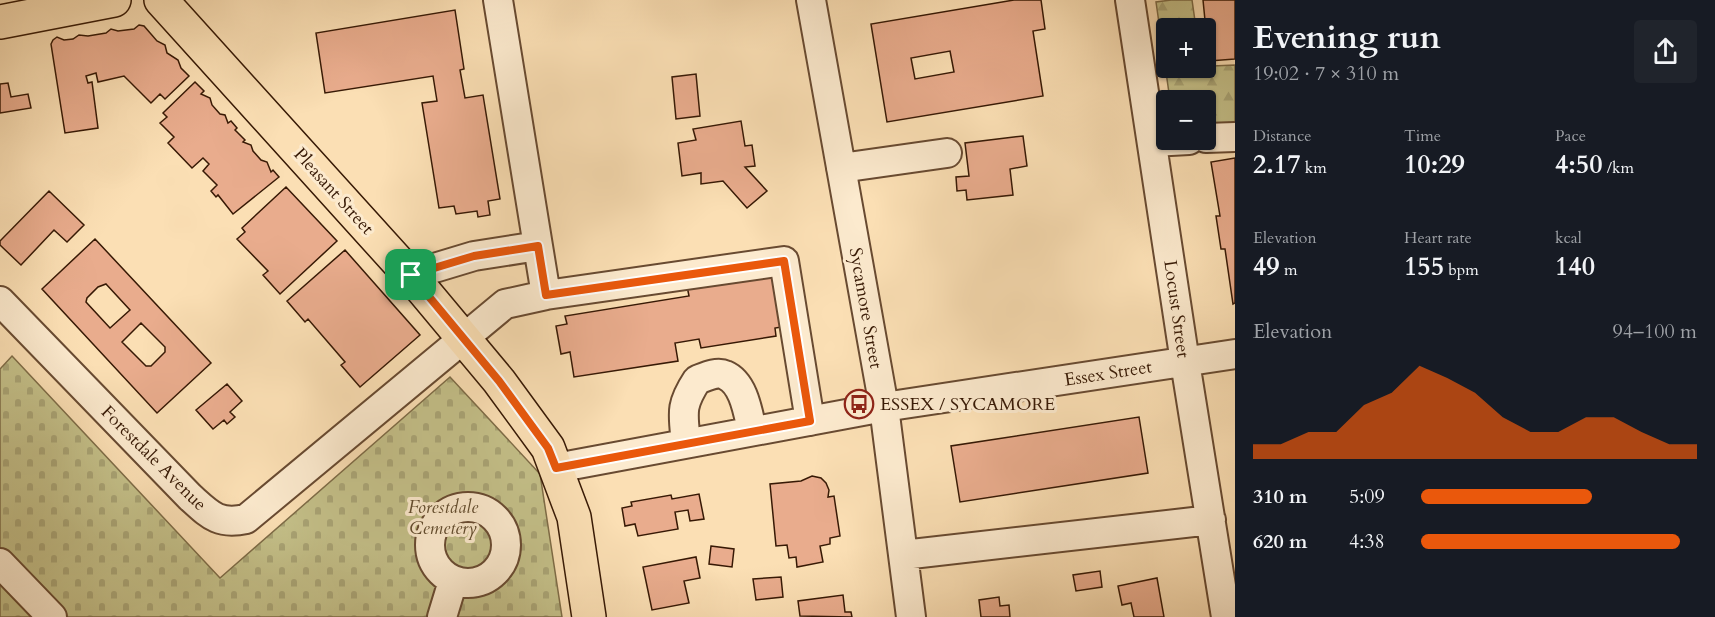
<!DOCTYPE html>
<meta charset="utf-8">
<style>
:root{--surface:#171b24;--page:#20242c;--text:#f1f3f6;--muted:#9ea1a6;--accent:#ea580c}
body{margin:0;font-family:Cardo,serif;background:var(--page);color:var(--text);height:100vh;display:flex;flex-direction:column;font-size:22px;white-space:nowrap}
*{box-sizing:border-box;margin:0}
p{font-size:20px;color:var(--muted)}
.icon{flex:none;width:33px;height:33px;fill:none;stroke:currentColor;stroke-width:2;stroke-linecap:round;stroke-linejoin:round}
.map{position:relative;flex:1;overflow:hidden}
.details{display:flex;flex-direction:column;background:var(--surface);width:480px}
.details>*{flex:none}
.buttons{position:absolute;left:1156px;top:18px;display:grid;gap:12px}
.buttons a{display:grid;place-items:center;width:60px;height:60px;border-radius:6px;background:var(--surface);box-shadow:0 2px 4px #0004;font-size:30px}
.pin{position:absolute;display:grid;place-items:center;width:51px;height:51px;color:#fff;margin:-26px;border-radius:12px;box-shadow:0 3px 9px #0006}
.round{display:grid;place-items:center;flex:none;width:63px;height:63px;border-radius:6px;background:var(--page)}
.overview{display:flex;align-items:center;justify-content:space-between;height:102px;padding:0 18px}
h1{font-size:33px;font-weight:700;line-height:45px}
.metrics{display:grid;grid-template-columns:repeat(3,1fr);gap:9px;height:102px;padding:6px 18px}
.metrics div{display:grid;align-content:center}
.metrics b{font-size:26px;font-weight:700}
.metrics small{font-size:16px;font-weight:400}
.metrics p{font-size:16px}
.chart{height:168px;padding:12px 18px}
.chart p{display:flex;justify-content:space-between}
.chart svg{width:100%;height:108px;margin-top:6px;fill:var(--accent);opacity:.7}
ul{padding:0 18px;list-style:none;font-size:20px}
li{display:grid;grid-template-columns:96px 72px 1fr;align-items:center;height:45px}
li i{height:15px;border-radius:8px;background:var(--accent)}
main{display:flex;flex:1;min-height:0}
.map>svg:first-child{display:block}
</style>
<main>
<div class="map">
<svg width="1235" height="617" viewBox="0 0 1235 617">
<defs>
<pattern id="forest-firs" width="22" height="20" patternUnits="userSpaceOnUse" patternTransform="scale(1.5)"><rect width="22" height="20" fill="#c4c089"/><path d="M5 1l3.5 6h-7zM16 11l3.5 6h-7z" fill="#a9a475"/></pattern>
<pattern id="cemetery-stones" width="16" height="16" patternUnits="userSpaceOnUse" patternTransform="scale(1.5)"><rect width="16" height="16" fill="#c4c089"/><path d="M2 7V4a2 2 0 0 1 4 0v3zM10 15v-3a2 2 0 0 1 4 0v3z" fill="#a9a475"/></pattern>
</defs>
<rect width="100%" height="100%" fill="#fbdfb4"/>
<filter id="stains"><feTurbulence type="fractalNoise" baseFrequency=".00333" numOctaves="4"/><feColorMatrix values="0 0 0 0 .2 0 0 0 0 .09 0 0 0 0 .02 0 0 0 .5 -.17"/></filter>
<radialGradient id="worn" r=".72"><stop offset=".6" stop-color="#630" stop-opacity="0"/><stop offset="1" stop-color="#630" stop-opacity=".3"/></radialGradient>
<path fill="url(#forest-firs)" stroke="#7e6c47" stroke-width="1.5" d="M 1171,0 L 1192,0 L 1196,28 L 1167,28 L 1167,68 L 1235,65 L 1235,128 L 1206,128 L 1206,100 L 1170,100 L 1156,2 Z"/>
<path fill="url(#cemetery-stones)" stroke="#7e6c47" stroke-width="1.5" d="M 12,356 L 220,578 L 450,377 L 540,474 L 562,617 L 0,617 L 0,369 Z"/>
<path fill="#e9ac8d" stroke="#371905" stroke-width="1.5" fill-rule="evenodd" d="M 1014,0 L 1041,0 L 1045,29 L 1033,31 L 1043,96 L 887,122 L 871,24 ZM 950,51 L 954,72 L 915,79 L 911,58 Z
M 1203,0 L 1235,0 L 1235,59 L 1209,61 Z
M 455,10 L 464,69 L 460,70 L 465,98 L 483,95 L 500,199 L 488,201 L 490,215 L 478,217 L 477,211 L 456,214 L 454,206 L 439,208 L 422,103 L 437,101 L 433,76 L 325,93 L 316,33 Z
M 139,25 L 144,26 L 157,41 L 165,45 L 167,53 L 178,60 L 181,68 L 189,76 L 165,99 L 160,94 L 151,103 L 124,76 L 98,82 L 96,73 L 86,76 L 88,83 L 92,82 L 98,128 L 65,133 L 51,44 L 53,40 L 57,37 L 64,40 L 73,39 L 79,35 L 88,36 L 106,33 L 111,29 L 118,31 L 134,29 Z
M 696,74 L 700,116 L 676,119 L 672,77 Z
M 195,82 L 204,91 L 201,94 L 210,98 L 212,105 L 220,114 L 225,115 L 228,123 L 231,121 L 237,128 L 235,130 L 245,140 L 243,142 L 251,145 L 253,151 L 261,160 L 267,162 L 271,172 L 273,170 L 279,177 L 233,214 L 218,195 L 216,197 L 211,191 L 217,185 L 203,171 L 209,164 L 203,158 L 192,168 L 168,143 L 174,137 L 160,123 L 167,117 L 163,113 Z
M 8,83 L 11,97 L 28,94 L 31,108 L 0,113 L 0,84 Z
M 741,121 L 745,146 L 752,145 L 755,166 L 745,167 L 767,191 L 747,208 L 723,181 L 701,184 L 701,173 L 682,176 L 678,143 L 696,140 L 693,129 Z
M 1023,136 L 1027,166 L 1010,169 L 1013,195 L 967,200 L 966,190 L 957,191 L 956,177 L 969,176 L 965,143 Z
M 1235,158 L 1235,303 L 1233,304 L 1225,249 L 1221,249 L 1216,216 L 1220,216 L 1211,162 Z
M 286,187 L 337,241 L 280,294 L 263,275 L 268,271 L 237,239 L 245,232 L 242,228 Z
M 49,191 L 84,225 L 67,242 L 54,230 L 21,265 L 0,245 L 0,241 Z
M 95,239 L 211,363 L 157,413 L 42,289 ZM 106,284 L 130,310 L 110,328 L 86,302 L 87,298 L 98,287 ZM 141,323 L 165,347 L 165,352 L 151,366 L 146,366 L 122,342 Z
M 345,250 L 420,335 L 360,387 L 341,365 L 345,362 L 308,319 L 305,322 L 287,301 Z
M 782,271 L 787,326 L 775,328 L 776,336 L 701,348 L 699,339 L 675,343 L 678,361 L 574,377 L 570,352 L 561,354 L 556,326 L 567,324 L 565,316 L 689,296 L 687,286 Z
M 227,384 L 242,401 L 230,412 L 235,417 L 227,424 L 224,420 L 213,429 L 196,410 Z
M 1139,417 L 1148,473 L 960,502 L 951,446 Z
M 812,476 L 821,478 L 826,483 L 829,490 L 828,497 L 834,496 L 840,536 L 830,538 L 830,544 L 820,546 L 823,562 L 797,567 L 796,557 L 789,558 L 787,545 L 776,546 L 770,484 L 801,481 Z
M 699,494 L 704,519 L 690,521 L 688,510 L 675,512 L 678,529 L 638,536 L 635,524 L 625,526 L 622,508 L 632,506 L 631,502 L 671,495 L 672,499 Z
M 711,546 L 734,549 L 732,567 L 709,564 Z
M 696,557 L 700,578 L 684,581 L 689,603 L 652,610 L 643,567 Z
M 1100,571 L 1102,587 L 1076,591 L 1073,575 Z
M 781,577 L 783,597 L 756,600 L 753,579 Z
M 1157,578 L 1164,617 L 1134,617 L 1131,603 L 1122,605 L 1118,586 Z
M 843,595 L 845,612 L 851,612 L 852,617 L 800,616 L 798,601 Z
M 999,597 L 1000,606 L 1009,605 L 1010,617 L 981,617 L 979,600 Z"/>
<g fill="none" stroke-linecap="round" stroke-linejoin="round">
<g stroke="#684a31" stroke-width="32">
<path id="minor" d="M 498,0 L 538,246
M 811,0 L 884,407 L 911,617
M 1130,0 L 1185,362 L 1226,617
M 1206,138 L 1235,137
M 1152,142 L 1189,140
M 841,168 L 947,153
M 546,295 L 784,261 L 810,421
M 0,301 L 190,497 C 210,515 218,525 246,519 L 505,304 L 546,295 L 538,246 L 474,256 L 411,275
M 686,443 C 683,413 680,406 697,380 C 705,377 717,371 725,375 C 744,383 748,413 752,430
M 556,468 L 884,407 L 1235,354
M430 545a38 38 0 1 1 76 0a38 38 0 1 1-76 0Z
M 903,555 L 1211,520
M 0,563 L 52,617
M 442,617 L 453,581"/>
</g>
<g stroke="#371905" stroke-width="36">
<path id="major" d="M 161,0 L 418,284 L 499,381 L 548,448 L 574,517 L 589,617
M 0,22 L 114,0"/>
</g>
<use href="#minor" stroke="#fceace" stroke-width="28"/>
<use href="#major" stroke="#fbdfb4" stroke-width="33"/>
</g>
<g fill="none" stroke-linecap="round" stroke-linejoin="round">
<g stroke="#fff" stroke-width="12">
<path id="route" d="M 538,246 L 546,295 L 784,261 L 810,421 L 556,468 L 548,448 L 499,381 L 411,275 L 474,256 Z"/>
</g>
<use href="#route" stroke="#ea580c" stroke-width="8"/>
</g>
<defs>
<g id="bus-ring" transform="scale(1.5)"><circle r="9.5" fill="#fceace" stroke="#8f2418" stroke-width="1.5"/><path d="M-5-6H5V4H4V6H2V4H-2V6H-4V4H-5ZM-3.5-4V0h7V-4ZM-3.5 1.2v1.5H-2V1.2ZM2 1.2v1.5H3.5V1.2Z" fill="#8f2418"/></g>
</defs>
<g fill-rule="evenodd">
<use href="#bus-ring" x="859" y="404"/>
</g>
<g text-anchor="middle" stroke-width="6" stroke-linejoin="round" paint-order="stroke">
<g font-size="18" fill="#371905" stroke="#fceace">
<text transform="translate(334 191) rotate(48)" y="6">Pleasant Street</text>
<text transform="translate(866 308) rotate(80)" y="6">Sycamore Street</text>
<text transform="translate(1177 309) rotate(82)" y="6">Locust Street</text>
<text transform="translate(1108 373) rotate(-9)" y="6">Essex Street</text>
<text transform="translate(154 458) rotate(45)" y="6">Forestdale Avenue</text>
</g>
<g font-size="18" fill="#371905" stroke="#fceace" text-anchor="start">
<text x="880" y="410">ESSEX / SYCAMORE</text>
</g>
<g font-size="18" font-style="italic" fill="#614b2d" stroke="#fceace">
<text x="443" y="513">Forestdale<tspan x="443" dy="21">Cemetery</tspan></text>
</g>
</g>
<rect width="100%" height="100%" filter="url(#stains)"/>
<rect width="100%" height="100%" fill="url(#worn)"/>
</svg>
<div class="buttons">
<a>+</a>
<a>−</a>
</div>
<div class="pin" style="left:411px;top:275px;background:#1e9e55"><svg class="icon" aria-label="arrive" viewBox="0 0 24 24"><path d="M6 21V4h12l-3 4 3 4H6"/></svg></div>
</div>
<section class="details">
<div class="overview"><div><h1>Evening run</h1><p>19:02 · 7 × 310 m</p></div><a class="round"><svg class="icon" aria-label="share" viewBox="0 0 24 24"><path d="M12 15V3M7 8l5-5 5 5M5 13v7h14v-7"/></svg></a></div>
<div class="metrics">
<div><p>Distance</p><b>2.17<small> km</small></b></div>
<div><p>Time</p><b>10:29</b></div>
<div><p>Pace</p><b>4:50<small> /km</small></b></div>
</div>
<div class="metrics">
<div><p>Elevation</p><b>49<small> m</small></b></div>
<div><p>Heart rate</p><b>155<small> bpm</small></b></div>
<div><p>kcal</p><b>140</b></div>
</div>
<div class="chart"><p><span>Elevation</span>94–100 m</p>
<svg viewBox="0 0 160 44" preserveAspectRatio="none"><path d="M0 44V38L10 38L20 33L30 33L40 22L50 17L60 6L70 11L80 17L90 27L100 33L110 33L120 27L130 27L140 33L150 38L160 38V44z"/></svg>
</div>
<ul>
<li><b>310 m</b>5:09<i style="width:62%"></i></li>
<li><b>620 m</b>4:38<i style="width:94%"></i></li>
</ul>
</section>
</main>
